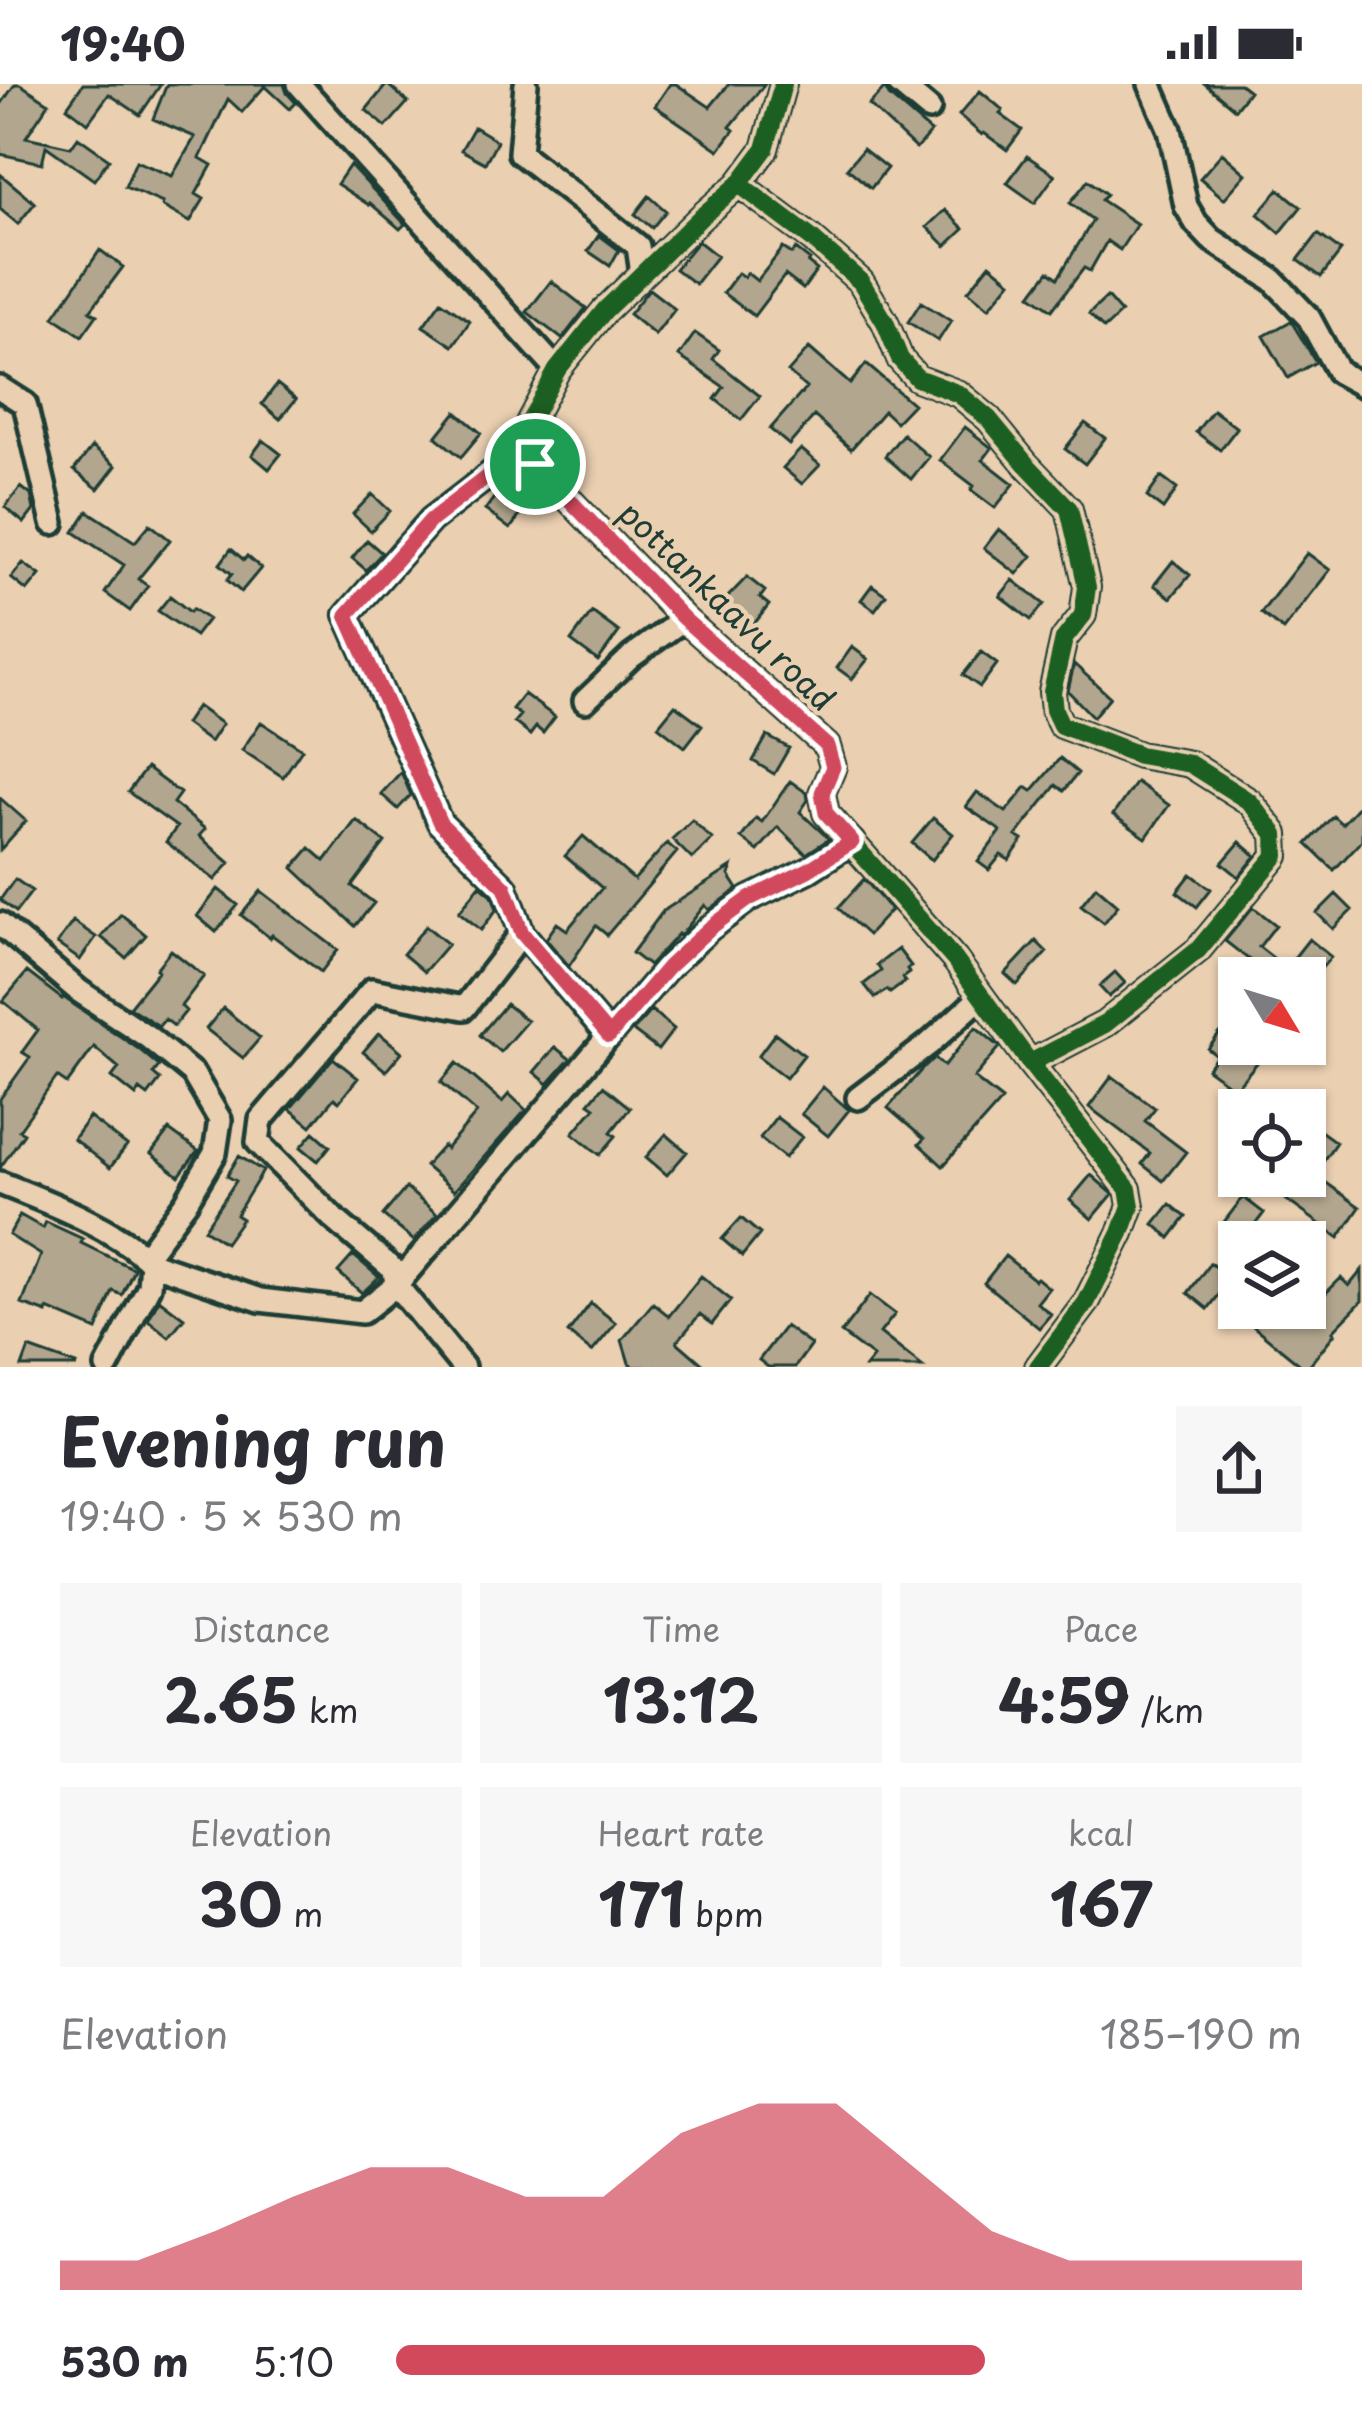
<!DOCTYPE html>
<meta charset="utf-8">
<style>
:root{--surface:#fff;--page:#f7f7f7;--text:#2b2b33;--muted:#7c7c81;--accent:#d1495b}
body{margin:0;font-family:"Playpen Sans",sans-serif;background:var(--page);color:var(--text);height:100vh;display:flex;flex-direction:column;font-size:45px;white-space:nowrap}
*{box-sizing:border-box;margin:0}
p{font-size:39px;color:var(--muted)}
.icon{flex:none;width:66px;height:66px;fill:none;stroke:currentColor;stroke-width:2;stroke-linecap:round;stroke-linejoin:round}
.map{position:relative;height:1283px;overflow:hidden}
.drawer{display:flex;flex-direction:column;background:var(--surface);flex:1}
.drawer>*{flex:none}
.needle{width:78px;rotate:128deg}
.tools{position:absolute;left:1218px;top:873px;display:grid;gap:24px}
.tools a{display:grid;place-items:center;width:108px;height:108px;border-radius:0px;background:var(--surface);box-shadow:0 3px 9px #0004;font-size:60px}
.pin{position:absolute;display:grid;place-items:center;width:102px;height:102px;color:#fff;margin:-51px;border:6px solid #fff;border-radius:50%;box-shadow:0 3px 12px #0007}
.round{display:grid;place-items:center;flex:none;width:126px;height:126px;border-radius:0px;background:var(--page)}
.summary{display:flex;align-items:center;justify-content:space-between;height:204px;padding:0 60px}
h1{font-size:66px;font-weight:700;line-height:90px}
.stats{display:grid;grid-template-columns:repeat(3,1fr);gap:18px;height:204px;padding:12px 60px}
.stats div{display:grid;align-content:center;border-radius:0px;background:var(--page);text-align:center}
.stats b{font-size:60px;font-weight:700}
.stats small{font-size:33px;font-weight:400}
.stats p{font-size:33px}
.chart{height:336px;padding:24px 60px}
.chart p{display:flex;justify-content:space-between}
.chart svg{width:100%;height:216px;margin-top:12px;fill:var(--accent);opacity:.7}
ul{padding:0 60px;list-style:none;font-size:39px}
li{display:grid;grid-template-columns:192px 144px 1fr;align-items:center;height:90px}
li i{height:30px;border-radius:15px;background:var(--accent)}
.status{display:flex;justify-content:space-between;align-items:center;height:84px;padding:0 60px;background:var(--surface);direction:ltr}
.status svg{height:33px;fill:currentColor}
.map>svg:first-child{display:block}
</style>
<div class="status"><b>19:40</b><svg viewBox="0 0 49 12"><path d="M0 12V9h3v3zM5 12V6h3v6zM10 12V3h3v9zM15 12V0h3v12zM26 1h20v11H26zM47 4h2v5h-2z"/></svg></div>
<div class="map">
<svg width="1362" height="1283" viewBox="0 0 1362 1283">
<rect width="100%" height="100%" fill="#eacfb1"/>
<filter id="ink" filterUnits="userSpaceOnUse"><feTurbulence type="fractalNoise" baseFrequency=".00833" numOctaves="2"/><feDisplacementMap in="SourceGraphic" scale="24" xChannelSelector="R" yChannelSelector="G"/><feConvolveMatrix kernelMatrix="1 2 1 2 8 2 1 2 1" color-interpolation-filters="sRGB"/></filter>
<g filter="url(#ink)">
<path fill="#b2a68e" stroke="#1f3d34" stroke-width="3" d="M 15,0 L 20,0 L 49,19 L 26,53 L 71,63 L 78,53 L 109,75 L 94,96 L 46,62 L 42,79 L 0,70 L 0,22 Z
M 83,0 L 161,0 L 140,31 L 109,10 L 88,39 L 67,23 Z
M 167,0 L 284,0 L 287,9 L 296,19 L 290,25 L 265,2 L 242,28 L 228,15 L 200,74 L 212,81 L 196,110 L 204,115 L 190,138 L 162,122 L 163,119 L 125,103 L 136,77 L 172,92 L 195,53 L 153,35 Z
M 387,0 L 408,18 L 386,43 L 366,26 Z
M 670,0 L 676,0 L 710,23 L 729,0 L 765,0 L 730,43 L 734,46 L 719,66 L 655,22 Z
M 1205,0 L 1240,0 L 1249,7 L 1235,25 Z
M 885,4 L 889,12 L 931,48 L 916,65 L 869,21 Z
M 980,7 L 1003,26 L 1000,30 L 1022,46 L 1007,66 L 984,49 L 982,51 L 959,31 Z
M 474,43 L 497,57 L 485,79 L 461,66 Z
M 863,65 L 887,84 L 871,104 L 847,84 Z
M 1222,69 L 1246,90 L 1224,115 L 1200,94 Z
M 1027,72 L 1055,91 L 1035,119 L 1007,99 Z
M 350,81 L 405,140 L 400,145 L 370,119 L 369,121 L 337,100 Z
M 0,90 L 35,119 L 18,140 L 0,125 Z
M 1088,96 L 1106,110 L 1101,116 L 1137,140 L 1120,166 L 1107,157 L 1090,187 L 1084,184 L 1052,226 L 1031,211 L 1049,187 L 1058,194 L 1093,136 L 1070,119 Z
M 1279,105 L 1301,123 L 1280,149 L 1258,130 Z
M 649,112 L 666,127 L 652,144 L 635,130 Z
M 945,126 L 964,145 L 946,162 L 927,143 Z
M 1318,150 L 1341,167 L 1321,193 L 1298,176 Z
M 599,151 L 619,166 L 610,182 L 588,167 Z
M 698,157 L 717,172 L 695,200 L 675,185 Z
M 783,164 L 792,170 L 796,165 L 810,176 L 808,179 L 817,186 L 803,205 L 785,191 L 754,232 L 723,209 L 738,189 L 744,193 L 747,189 L 757,197 Z
M 100,166 L 123,183 L 90,227 L 97,231 L 82,252 L 54,233 Z
M 990,180 L 1011,197 L 989,224 L 968,207 Z
M 551,197 L 586,224 L 562,255 L 527,228 Z
M 649,205 L 675,225 L 655,251 L 629,230 Z
M 1107,213 L 1121,229 L 1104,245 L 1089,230 Z
M 441,217 L 470,237 L 453,262 L 423,242 Z
M 921,218 L 951,237 L 938,257 L 908,238 Z
M 1291,237 L 1316,278 L 1288,294 L 1264,252 Z
M 695,249 L 719,266 L 713,275 L 760,312 L 741,336 L 715,315 L 724,303 L 679,272 Z
M 809,264 L 850,300 L 866,280 L 913,320 L 896,338 L 884,327 L 851,365 L 814,332 L 789,361 L 770,345 L 806,304 L 788,288 Z
M 277,300 L 296,315 L 280,335 L 262,320 Z
M 1213,326 L 1237,344 L 1220,366 L 1196,348 Z
M 456,328 L 481,349 L 461,373 L 436,353 Z
M 1085,339 L 1105,354 L 1085,380 L 1065,365 Z
M 965,343 L 992,364 L 983,376 L 1014,400 L 995,424 L 971,406 L 974,402 L 940,376 Z
M 903,350 L 929,373 L 911,395 L 885,372 Z
M 263,356 L 281,370 L 269,385 L 252,371 Z
M 92,363 L 116,382 L 98,405 L 74,386 Z
M 801,365 L 820,381 L 802,400 L 783,384 Z
M 1161,393 L 1177,405 L 1163,425 L 1147,413 Z
M 21,403 L 31,411 L 34,426 L 24,439 L 5,423 Z
M 502,403 L 527,422 L 510,445 L 485,426 Z
M 372,410 L 390,427 L 371,447 L 353,430 Z
M 88,427 L 135,458 L 150,440 L 170,456 L 138,495 L 148,502 L 130,527 L 105,509 L 124,481 L 74,448 Z
M 999,445 L 1032,472 L 1017,490 L 984,464 Z
M 367,456 L 382,469 L 366,486 L 352,474 Z
M 231,465 L 244,476 L 247,472 L 261,484 L 241,508 L 227,496 L 232,490 L 220,480 Z
M 1307,469 L 1330,486 L 1283,546 L 1261,529 Z
M 1173,477 L 1190,491 L 1171,514 L 1154,501 Z
M 23,479 L 40,491 L 27,507 L 11,494 Z
M 747,493 L 765,507 L 760,514 L 769,521 L 754,540 L 748,535 L 744,540 L 724,525 L 729,520 L 724,517 Z
M 1013,496 L 1044,520 L 1031,536 L 1000,512 Z
M 872,501 L 886,511 L 875,526 L 861,516 Z
M 170,512 L 190,528 L 193,525 L 208,535 L 195,552 L 158,527 Z
M 592,528 L 619,548 L 598,577 L 571,557 Z
M 852,563 L 868,575 L 852,595 L 837,584 Z
M 981,568 L 997,580 L 980,603 L 963,591 Z
M 1074,580 L 1110,613 L 1093,633 L 1068,607 Z
M 524,610 L 555,633 L 543,649 L 536,643 L 530,651 L 514,638 L 520,631 L 512,625 Z
M 675,621 L 702,641 L 685,663 L 658,642 Z
M 197,622 L 222,640 L 210,658 L 185,640 Z
M 261,638 L 302,665 L 283,693 L 242,666 Z
M 767,652 L 789,664 L 774,690 L 753,677 Z
M 1060,674 L 1078,689 L 1064,707 L 1056,701 L 1016,752 L 1023,756 L 1009,776 L 1001,771 L 989,786 L 978,778 L 1001,747 L 966,723 L 977,708 L 1006,728 L 1026,703 L 1032,707 Z
M 146,684 L 180,709 L 173,719 L 205,745 L 199,752 L 230,779 L 215,796 L 166,758 L 177,743 L 128,708 Z
M 401,688 L 411,711 L 398,725 L 381,710 Z
M 790,697 L 807,709 L 808,716 L 800,728 L 829,755 L 806,770 L 778,743 L 758,767 L 741,754 L 756,734 L 762,738 Z
M 1136,698 L 1169,721 L 1146,754 L 1113,731 Z
M 0,714 L 26,737 L 0,766 Z
M 1362,718 L 1362,756 L 1334,786 L 1307,760 L 1333,732 L 1342,740 Z
M 933,734 L 953,750 L 932,776 L 912,759 Z
M 356,736 L 385,758 L 352,802 L 374,819 L 355,842 L 293,784 L 310,764 L 325,777 Z
M 692,736 L 712,755 L 692,775 L 672,755 Z
M 583,752 L 634,796 L 667,759 L 677,768 L 607,851 L 596,842 L 569,882 L 546,855 L 557,839 L 567,846 L 602,804 L 565,772 Z
M 1240,758 L 1256,772 L 1239,793 L 1222,779 Z
M 732,783 L 729,791 L 738,805 L 709,826 L 705,821 L 685,846 L 680,852 L 678,850 L 649,882 L 632,869 L 663,827 Z
M 1191,790 L 1211,805 L 1197,823 L 1177,808 Z
M 15,795 L 32,807 L 16,828 L 0,816 Z
M 864,795 L 891,826 L 868,851 L 838,824 Z
M 480,801 L 492,811 L 497,825 L 481,846 L 459,828 Z
M 1096,802 L 1118,821 L 1104,839 L 1081,821 Z
M 218,805 L 238,821 L 216,848 L 197,832 Z
M 261,807 L 338,866 L 321,888 L 272,851 L 270,854 L 241,831 Z
M 1336,810 L 1352,826 L 1333,845 L 1317,829 Z
M 1253,823 L 1276,841 L 1259,863 L 1286,884 L 1309,855 L 1331,873 L 1313,894 L 1254,894 L 1261,885 L 1225,857 Z
M 121,830 L 146,851 L 126,874 L 101,853 Z
M 73,837 L 96,853 L 80,876 L 57,860 Z
M 426,842 L 448,860 L 424,888 L 403,870 Z
M 1036,857 L 1047,868 L 1017,901 L 1005,890 Z
M 898,865 L 911,882 L 907,885 L 909,889 L 902,894 L 905,898 L 890,909 L 887,906 L 875,914 L 864,900 L 881,887 L 877,881 Z
M 171,866 L 204,892 L 181,922 L 186,927 L 174,942 L 165,935 L 159,942 L 129,923 L 158,887 L 156,885 Z
M 27,888 L 62,915 L 63,913 L 140,966 L 159,982 L 153,990 L 160,996 L 148,1012 L 140,1006 L 136,1012 L 112,993 L 119,984 L 94,963 L 67,1000 L 57,993 L 19,1046 L 24,1049 L 0,1084 L 0,1015 L 30,973 L 22,968 L 38,946 L 3,917 Z
M 1115,888 L 1125,899 L 1109,913 L 1099,902 Z
M 506,920 L 527,937 L 500,968 L 480,951 Z
M 223,924 L 260,954 L 243,974 L 206,945 Z
M 651,926 L 674,945 L 658,966 L 633,947 Z
M 976,943 L 1000,963 L 974,994 L 1002,1016 L 943,1082 L 919,1060 L 924,1055 L 888,1024 L 924,983 L 935,974 L 944,982 Z
M 1239,944 L 1239,960 L 1255,960 L 1266,968 L 1235,1005 L 1207,985 L 1217,972 L 1208,965 L 1220,949 L 1230,956 Z
M 379,949 L 402,968 L 386,987 L 363,968 Z
M 775,949 L 804,971 L 786,994 L 758,972 Z
M 555,963 L 570,975 L 548,1000 L 534,988 Z
M 333,974 L 358,994 L 339,1018 L 334,1014 L 311,1042 L 290,1025 Z
M 457,979 L 502,1018 L 509,1010 L 526,1026 L 454,1107 L 425,1082 L 443,1062 L 446,1065 L 477,1029 L 441,998 Z
M 1112,992 L 1155,1024 L 1145,1037 L 1186,1068 L 1163,1097 L 1142,1080 L 1150,1069 L 1089,1023 Z
M 603,1002 L 630,1024 L 611,1048 L 616,1052 L 600,1071 L 573,1049 L 595,1023 L 589,1019 Z
M 823,1003 L 849,1026 L 828,1052 L 801,1030 Z
M 89,1033 L 127,1062 L 110,1084 L 73,1055 Z
M 776,1033 L 802,1053 L 785,1074 L 760,1054 Z
M 1305,1036 L 1336,1058 L 1314,1090 L 1360,1123 L 1339,1154 L 1274,1107 L 1284,1092 L 1305,1092 Z
M 169,1046 L 198,1067 L 179,1092 L 151,1070 Z
M 314,1048 L 330,1062 L 318,1077 L 301,1063 Z
M 666,1050 L 687,1068 L 667,1091 L 646,1073 Z
M 239,1072 L 263,1087 L 236,1131 L 242,1135 L 225,1159 L 204,1145 L 236,1097 L 227,1092 Z
M 1091,1091 L 1113,1110 L 1092,1135 L 1070,1116 Z
M 406,1104 L 437,1130 L 414,1157 L 383,1131 Z
M 1243,1113 L 1264,1129 L 1245,1154 L 1224,1138 Z
M 1170,1120 L 1186,1133 L 1170,1154 L 1154,1140 Z
M 20,1131 L 43,1144 L 46,1138 L 83,1155 L 81,1159 L 134,1185 L 122,1211 L 113,1207 L 97,1246 L 48,1225 L 47,1229 L 22,1220 L 41,1171 L 9,1151 Z
M 741,1134 L 760,1150 L 742,1172 L 722,1155 Z
M 353,1171 L 379,1193 L 362,1209 L 338,1188 Z
M 1005,1172 L 1035,1196 L 1037,1194 L 1049,1204 L 1037,1219 L 1051,1230 L 1039,1244 L 984,1199 Z
M 1210,1179 L 1231,1195 L 1208,1225 L 1188,1209 Z
M 1362,1186 L 1362,1217 L 1333,1247 L 1335,1249 L 1308,1283 L 1303,1283 L 1254,1243 L 1268,1224 L 1288,1224 L 1301,1234 L 1341,1194 L 1349,1202 Z
M 701,1192 L 731,1216 L 712,1240 L 700,1230 L 677,1258 L 706,1283 L 634,1283 L 629,1279 L 622,1256 L 653,1219 L 669,1232 Z
M 870,1211 L 895,1230 L 880,1249 L 923,1283 L 865,1283 L 873,1273 L 841,1249 Z
M 159,1215 L 184,1234 L 169,1253 L 148,1236 Z
M 591,1219 L 616,1239 L 592,1268 L 568,1249 Z
M 785,1242 L 811,1261 L 795,1283 L 768,1283 L 759,1276 Z
M 29,1264 L 77,1281 L 76,1283 L 22,1283 Z"/>
<g fill="none" stroke-linecap="round" stroke-linejoin="round">
<g stroke="#1f3d34" stroke-width="30">
<path id="minor" d="M 299,0 L 557,286
M 526,0 L 520,69 L 638,162 L 642,190
M 783,0 L 765,65 L 739,100 L 811,154 L 861,198 L 885,238 L 900,275 L 917,294 L 959,310 L 989,335 L 1025,379 L 1069,425 L 1087,503 L 1083,531 L 1064,555 L 1052,608 L 1054,626 L 1061,641 L 1139,671 L 1190,680 L 1250,718 L 1275,750 L 1276,772 L 1198,866 L 1105,940 L 1030,979
M 899,0 L 929,25
M 1150,0 L 1170,46 L 1186,122 L 1196,139 L 1211,155 L 1273,196 L 1309,234 L 1338,288 L 1362,301
M 739,100 L 701,133 L 605,226 L 557,286 L 529,339 L 535,380 L 684,535 L 827,662 L 833,683 L 822,709 L 826,729 L 955,876 L 1030,979 L 1128,1105 L 1131,1122 L 1121,1149 L 1086,1219 L 1038,1283
M 0,304 L 25,320 L 53,439
M 585,617 L 631,573 L 684,535
M 0,840 L 79,907 L 148,953 L 193,990 L 220,1036 L 215,1069 L 186,1118 L 145,1173
M 522,849 L 505,803 L 440,739 L 347,531 L 431,436 L 501,382 L 535,380
M 858,1014 L 929,960 L 981,913
M 0,1099 C 46,1117 116,1144 151,1179 L 260,1216 L 362,1228 L 396,1201 L 463,1283
M 396,1201 L 394,1186 L 333,1134 L 258,1058 L 261,1036 L 372,906 L 464,924 L 522,849 L 609,952
M 396,1201 L 668,883 L 710,844 L 749,815 L 809,786 L 852,758
M 107,1283 L 149,1202 L 151,1179"/>
</g>
<use href="#minor" stroke="#eacfb1" stroke-width="21"/>
<g stroke="#eacfb1" stroke-width="26">
<path id="cycleway" d="M 783,0 L 765,65 L 739,100 L 811,154 L 861,198 L 885,238 L 900,275 L 917,294 L 959,310 L 989,335 L 1025,379 L 1069,425 L 1087,503 L 1083,531 L 1064,555 L 1052,608 L 1054,626 L 1061,641 L 1139,671 L 1190,680 L 1250,718 L 1275,750 L 1276,772 L 1198,866 L 1105,940 L 1030,979
M 739,100 L 701,133 L 605,226 L 557,286 L 529,339 L 535,380 L 684,535 L 827,662 L 833,683 L 822,709 L 826,729 L 955,876 L 1030,979 L 1128,1105 L 1131,1122 L 1121,1149 L 1086,1219 L 1038,1283"/>
</g>
<use href="#cycleway" stroke="#1b5e20" stroke-width="18"/>
</g>
</g>
<g fill="none" stroke-linecap="round" stroke-linejoin="round" filter="url(#ink)">
<g stroke="#fff" stroke-width="24">
<path id="route" d="M 535,380 L 684,535 L 827,662 L 833,683 L 822,709 L 826,729 L 852,758 L 808,786 L 749,815 L 710,844 L 668,883 L 609,952 L 522,849 L 505,803 L 440,739 L 347,531 L 431,436 L 501,382 Z"/>
</g>
<use href="#route" stroke="#d1495b" stroke-width="15"/>
</g>
<g text-anchor="middle" stroke-width="9" stroke-linejoin="round" paint-order="stroke">
<g font-size="33" fill="#1f3d34" stroke="#eacfb1">
<text transform="translate(727 522) rotate(44)" y="12">pottankaavu road</text>
</g>
</g>
</svg>
<div class="tools">
<a><svg class="needle" viewBox="-14 -14 28 28"><path d="M0-13l5 13h-10z" fill="#e53935"/><path d="M0 13l5-13h-10z" fill="#7c7c81"/></svg></a>
<a><svg class="icon" aria-label="locate" viewBox="0 0 24 24"><circle cx="12" cy="12" r="6"/><path d="M12 2v4M12 18v4M2 12h4M18 12h4"/></svg></a>
<a><svg class="icon" aria-label="layers" viewBox="0 0 24 24"><path d="M12 4l9 5-9 5-9-5zM3 14l9 5 9-5"/></svg></a>
</div>
<div class="pin" style="left:535px;top:380px;background:#1e9e55"><svg class="icon" aria-label="arrive" viewBox="0 0 24 24"><path d="M6 21V4h12l-3 4 3 4H6"/></svg></div>
</div>
<section class="drawer">
<div class="summary"><div><h1>Evening run</h1><p>19:40 · 5 × 530 m</p></div><a class="round"><svg class="icon" aria-label="share" viewBox="0 0 24 24"><path d="M12 15V3M7 8l5-5 5 5M5 13v7h14v-7"/></svg></a></div>
<div class="stats">
<div><p>Distance</p><b>2.65<small> km</small></b></div>
<div><p>Time</p><b>13:12</b></div>
<div><p>Pace</p><b>4:59<small> /km</small></b></div>
</div>
<div class="stats">
<div><p>Elevation</p><b>30<small> m</small></b></div>
<div><p>Heart rate</p><b>171<small> bpm</small></b></div>
<div><p>kcal</p><b>167</b></div>
</div>
<div class="chart"><p><span>Elevation</span>185–190 m</p>
<svg viewBox="0 0 160 44" preserveAspectRatio="none"><path d="M0 44V38L10 38L20 32L30 25L40 19L50 19L60 25L70 25L80 12L90 6L100 6L110 19L120 32L130 38L140 38L150 38L160 38V44z"/></svg>
</div>
<ul>
<li><b>530 m</b>5:10<i style="width:65%"></i></li>
</ul>
</section>
